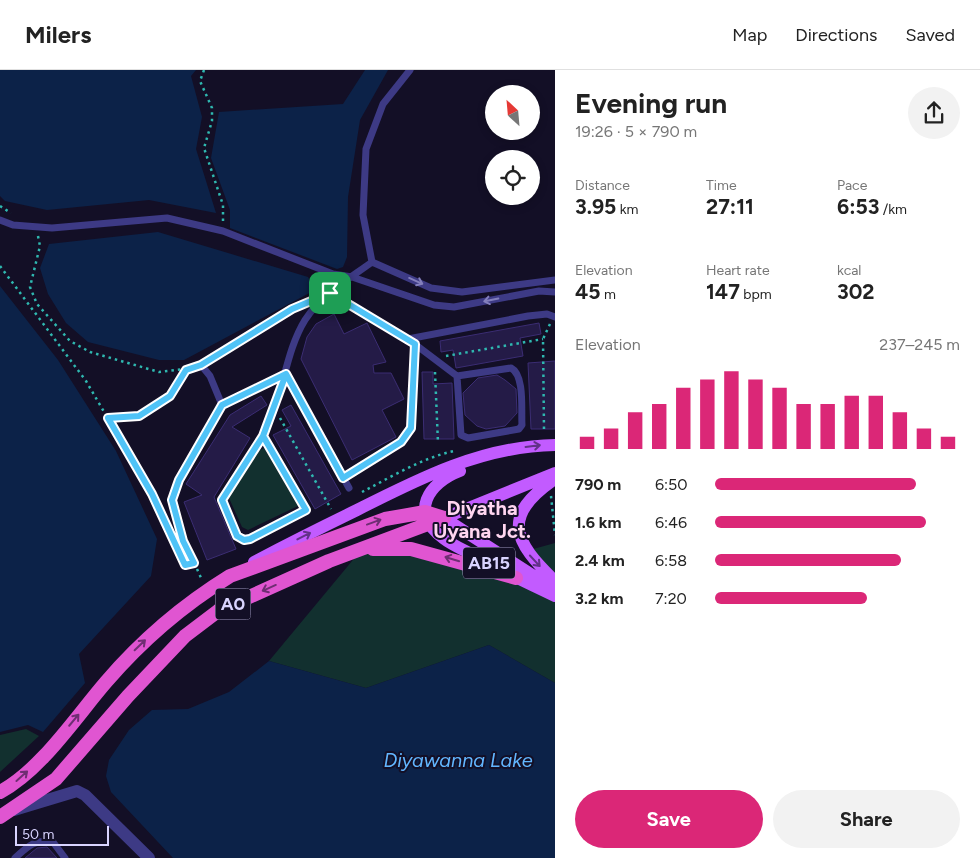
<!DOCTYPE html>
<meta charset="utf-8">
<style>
:root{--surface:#fff;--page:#f2f2f2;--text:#222;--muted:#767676;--line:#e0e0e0;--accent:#db2777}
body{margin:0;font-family:Figtree,sans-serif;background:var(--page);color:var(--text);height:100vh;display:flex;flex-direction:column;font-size:19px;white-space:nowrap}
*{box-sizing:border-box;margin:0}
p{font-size:16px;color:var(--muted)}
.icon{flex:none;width:28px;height:28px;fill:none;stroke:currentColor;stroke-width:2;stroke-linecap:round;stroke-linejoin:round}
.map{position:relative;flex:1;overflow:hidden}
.drawer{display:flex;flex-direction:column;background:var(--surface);width:425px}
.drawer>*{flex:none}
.needle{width:32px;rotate:334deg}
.fabs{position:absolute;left:485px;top:15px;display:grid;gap:10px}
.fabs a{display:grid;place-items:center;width:55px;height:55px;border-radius:50%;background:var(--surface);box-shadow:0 2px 8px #0003;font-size:25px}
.scale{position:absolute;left:15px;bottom:12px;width:94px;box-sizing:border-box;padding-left:5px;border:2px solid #d9d4ff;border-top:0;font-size:14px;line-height:18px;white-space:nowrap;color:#d9d4ff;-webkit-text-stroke:4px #130f26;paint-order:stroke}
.pin{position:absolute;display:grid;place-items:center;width:42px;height:42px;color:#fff;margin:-21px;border-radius:10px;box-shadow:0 2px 8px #0006}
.round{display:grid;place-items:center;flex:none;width:52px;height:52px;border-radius:26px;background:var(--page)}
.overview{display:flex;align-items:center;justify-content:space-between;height:85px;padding:0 20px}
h1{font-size:28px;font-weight:700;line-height:38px}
.stats{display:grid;grid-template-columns:repeat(3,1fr);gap:8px;height:85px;padding:5px 20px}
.stats div{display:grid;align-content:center}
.stats b{font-size:21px;font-weight:700}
.stats small{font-size:14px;font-weight:400}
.stats p{font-size:14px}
.chart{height:140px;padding:10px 20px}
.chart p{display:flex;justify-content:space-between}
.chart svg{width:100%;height:90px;margin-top:5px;stroke:var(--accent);stroke-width:6}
.primary-button{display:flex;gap:10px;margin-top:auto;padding:10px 20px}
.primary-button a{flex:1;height:58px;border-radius:30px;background:var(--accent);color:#fff;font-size:20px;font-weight:700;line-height:58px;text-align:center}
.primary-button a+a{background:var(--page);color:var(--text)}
ul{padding:0 20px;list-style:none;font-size:16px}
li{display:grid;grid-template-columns:80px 60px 1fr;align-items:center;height:38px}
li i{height:12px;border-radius:6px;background:var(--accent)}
header{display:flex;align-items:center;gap:30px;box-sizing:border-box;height:70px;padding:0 25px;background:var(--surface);border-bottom:1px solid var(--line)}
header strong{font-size:24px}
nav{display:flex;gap:28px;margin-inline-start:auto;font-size:18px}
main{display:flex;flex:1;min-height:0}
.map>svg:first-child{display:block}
</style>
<header>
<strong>Milers</strong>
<nav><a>Map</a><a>Directions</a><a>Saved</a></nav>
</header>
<main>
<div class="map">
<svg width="555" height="788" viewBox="0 0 555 788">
<rect width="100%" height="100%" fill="#130f26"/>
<path fill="#12302f" d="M 264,378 L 298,436 L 248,460 L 242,457 L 229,428 L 259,381 Z
M 555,473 L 555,511 L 526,481 Z
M 399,478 L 555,526 L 555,613 L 489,575 L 366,618 L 269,591 L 362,479 Z
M 26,659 L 39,666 L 0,702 L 0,665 Z"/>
<path fill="#0c2248" d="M 0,0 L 196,0 L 191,6 L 202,47 L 196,79 L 216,143 L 149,130 L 47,140 L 5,131 L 0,126 Z
M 365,0 L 388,0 L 360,50 L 348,127 L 347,187 L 343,197 L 337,199 L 230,158 L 230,140 L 211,88 L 219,42 L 343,34 Z
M 158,162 L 308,207 L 315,220 L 184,290 L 159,290 L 88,272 L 66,253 L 48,224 L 40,198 L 49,174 Z
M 0,216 L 58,290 L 116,381 L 157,469 L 151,506 L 79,584 L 85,613 L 43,662 L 28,655 L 0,662 Z
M 489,575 L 555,613 L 555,788 L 173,788 L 111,722 L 106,706 L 109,690 L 129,660 L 152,640 L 188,639 L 229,622 L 269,591 L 366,618 Z"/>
<path fill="#241b47" stroke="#3b2d73" d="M 334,244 L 344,264 L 367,253 L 386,292 L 373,295 L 374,303 L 391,303 L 404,329 L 382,340 L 396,367 L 352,390 L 301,289 L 307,267 L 316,254 Z
M 539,253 L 541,264 L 520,268 L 523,286 L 456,298 L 453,280 L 441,282 L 440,271 Z
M 555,291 L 555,359 L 531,359 L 528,293 Z
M 422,302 L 433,302 L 433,314 L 452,313 L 454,369 L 424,369 Z
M 497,305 L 505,310 L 516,319 L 517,343 L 505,356 L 486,359 L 477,356 L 465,345 L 463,323 L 478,308 Z
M 261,326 L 267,335 L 232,357 L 250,368 L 214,427 L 236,479 L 207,490 L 184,432 L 202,425 L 186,414 L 230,345 Z
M 291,335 L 341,424 L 315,439 L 273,365 L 291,356 L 282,340 Z
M 47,777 L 57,788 L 25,788 L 37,778 Z"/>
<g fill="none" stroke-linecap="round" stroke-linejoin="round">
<path stroke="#2fb8b0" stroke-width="2.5" stroke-dasharray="2.5 4" stroke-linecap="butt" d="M 204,0 L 200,11 L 212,38 L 212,51 L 204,78 L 223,135 L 223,151
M 0,136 L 11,143
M 38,166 L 40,176 L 30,217 L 37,234 L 70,271 L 90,282 L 159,302 L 193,298
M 0,196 L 86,311 L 152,424 L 170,462
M 446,286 L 543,269
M 209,290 L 292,239 L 305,233
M 435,302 L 438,373
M 108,347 L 139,345 L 170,327 L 186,301
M 280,348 L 331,439
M 544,359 L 543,269 L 550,254
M 362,422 C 391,407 422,388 454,381
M 551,426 L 555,465
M 197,499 L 202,510"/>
<path stroke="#3d3a85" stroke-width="7" d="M 0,150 L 13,155 L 52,158 L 167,148 L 223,161 L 333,204 L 352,207 L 434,235 L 454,237 L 539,221 L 555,222
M 372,192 L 431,218 L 462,222 L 555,210
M 330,223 L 408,269 L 457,306 L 461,365 L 468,368 L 519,359 L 522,355 C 521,341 525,305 511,298 L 457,306
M 408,269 L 528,246 L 547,244 L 555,247
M 201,295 L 210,306 L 222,335
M 286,304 L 349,418
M 263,366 L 306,440 L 250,469 L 243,470 L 237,466 L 222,430 C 241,400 263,371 275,337 C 285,308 289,276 305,250 C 321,225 349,209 372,192 L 363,145 L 366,79 L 383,34 L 410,0
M 343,408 L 401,372 L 411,358 L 415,273
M 193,493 L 183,471 L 172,430 L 179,410 L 222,335 L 286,304
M 15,788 C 28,776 35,769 53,772 L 65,788"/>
<path stroke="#3d3a85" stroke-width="12" d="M 14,740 L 77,721 L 85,725 L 149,788"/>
<path stroke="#c25bff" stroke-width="12" d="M 460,401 C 428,413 409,443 443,468 C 452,475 464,480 473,485 C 500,500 527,513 555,526
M 555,409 C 500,446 514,472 555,511
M 444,448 L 551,517
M 444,448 L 555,403
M 254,492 C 288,474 322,457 357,440 C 420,408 483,376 555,375"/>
<path stroke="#e055d1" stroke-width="14" d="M 373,479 L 411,479 L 516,508
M 0,722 C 41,700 75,648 106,612 C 142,570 183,535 230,506 L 385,449 L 425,442 L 444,448
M 0,747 L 56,709 L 128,626 L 185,566 L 218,541 L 329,491 L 444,448"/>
</g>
<defs><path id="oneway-shaft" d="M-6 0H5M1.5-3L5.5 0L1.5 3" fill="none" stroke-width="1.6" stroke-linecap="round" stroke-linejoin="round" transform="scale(1.25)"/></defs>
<g stroke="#837fbc">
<use href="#oneway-shaft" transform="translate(416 211) rotate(24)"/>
<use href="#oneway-shaft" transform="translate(491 230) rotate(169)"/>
</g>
<g stroke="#623188">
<use href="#oneway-shaft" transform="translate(533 376) rotate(-7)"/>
<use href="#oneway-shaft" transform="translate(304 466) rotate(-27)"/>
<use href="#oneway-shaft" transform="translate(535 491) rotate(47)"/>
</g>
<g stroke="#6f2e73">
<use href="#oneway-shaft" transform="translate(374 452) rotate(-20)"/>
<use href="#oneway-shaft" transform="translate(452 489) rotate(-163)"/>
<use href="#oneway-shaft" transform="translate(269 518) rotate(156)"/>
<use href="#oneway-shaft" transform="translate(140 575) rotate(-44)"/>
<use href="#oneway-shaft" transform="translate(74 650) rotate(-50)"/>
<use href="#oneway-shaft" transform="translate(22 706) rotate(-42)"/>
</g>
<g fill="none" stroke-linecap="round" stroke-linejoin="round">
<g stroke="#fff" stroke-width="10">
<path id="route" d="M 330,223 L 292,239 L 201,295 L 186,300 L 170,326 L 139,346 L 108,348 L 152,424 L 185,495 L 194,493 L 183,471 L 172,430 L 179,410 L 222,335 L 286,304 L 263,366 L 222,430 L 237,466 L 244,470 L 250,469 L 306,440 L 263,366 L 286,304 L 343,408 L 401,372 L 411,358 L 415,274 L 330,223"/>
</g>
<use href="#route" stroke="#4fc3f7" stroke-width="6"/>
</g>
<g text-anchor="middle" stroke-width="4" stroke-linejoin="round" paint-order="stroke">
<g fill="#130f26" stroke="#9e99be" stroke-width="1">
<rect x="463" y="477.5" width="52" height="31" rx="4"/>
<rect x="215.5" y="518.5" width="35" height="31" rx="4"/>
</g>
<g font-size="18" font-weight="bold" fill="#d9d4ff">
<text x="489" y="499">AB15</text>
<text x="233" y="540">A0</text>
</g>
<g font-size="20" font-weight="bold" fill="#ffd6f0" stroke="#130f26">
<text x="482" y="445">Diyatha<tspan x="482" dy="23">Uyana Jct.</tspan></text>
</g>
<g font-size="20" font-style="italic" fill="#62b6ff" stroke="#130f26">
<text x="458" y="697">Diyawanna Lake</text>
</g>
</g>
</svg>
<div class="fabs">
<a><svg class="needle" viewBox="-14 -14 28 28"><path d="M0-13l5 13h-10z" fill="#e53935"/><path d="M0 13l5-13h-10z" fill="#767676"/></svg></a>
<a><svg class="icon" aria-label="locate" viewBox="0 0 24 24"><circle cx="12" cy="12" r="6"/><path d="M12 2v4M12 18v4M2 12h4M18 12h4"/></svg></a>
</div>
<div class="scale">50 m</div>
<div class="pin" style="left:330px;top:223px;background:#1e9e55"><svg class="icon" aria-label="arrive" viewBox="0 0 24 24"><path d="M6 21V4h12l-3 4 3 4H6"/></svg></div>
</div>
<section class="drawer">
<div class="overview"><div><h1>Evening run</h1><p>19:26 · 5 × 790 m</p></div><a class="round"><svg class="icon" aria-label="share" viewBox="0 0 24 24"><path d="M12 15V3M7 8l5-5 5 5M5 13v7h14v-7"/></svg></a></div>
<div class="stats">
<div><p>Distance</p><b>3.95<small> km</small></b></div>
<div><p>Time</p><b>27:11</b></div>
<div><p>Pace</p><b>6:53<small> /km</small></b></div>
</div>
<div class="stats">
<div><p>Elevation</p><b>45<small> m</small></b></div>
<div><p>Heart rate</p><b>147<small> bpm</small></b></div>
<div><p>kcal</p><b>302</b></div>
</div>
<div class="chart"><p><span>Elevation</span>237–245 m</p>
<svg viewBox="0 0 160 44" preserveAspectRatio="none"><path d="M5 44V38M15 44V34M25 44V26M35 44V22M45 44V14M55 44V10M65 44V6M75 44V10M85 44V14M95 44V22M105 44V22M115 44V18M125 44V18M135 44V26M145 44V34M155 44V38"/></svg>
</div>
<ul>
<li><b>790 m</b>6:50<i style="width:82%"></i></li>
<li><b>1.6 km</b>6:46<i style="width:86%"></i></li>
<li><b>2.4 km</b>6:58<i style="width:76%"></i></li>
<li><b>3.2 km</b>7:20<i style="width:62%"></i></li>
</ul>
<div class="primary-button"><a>Save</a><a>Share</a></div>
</section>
</main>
